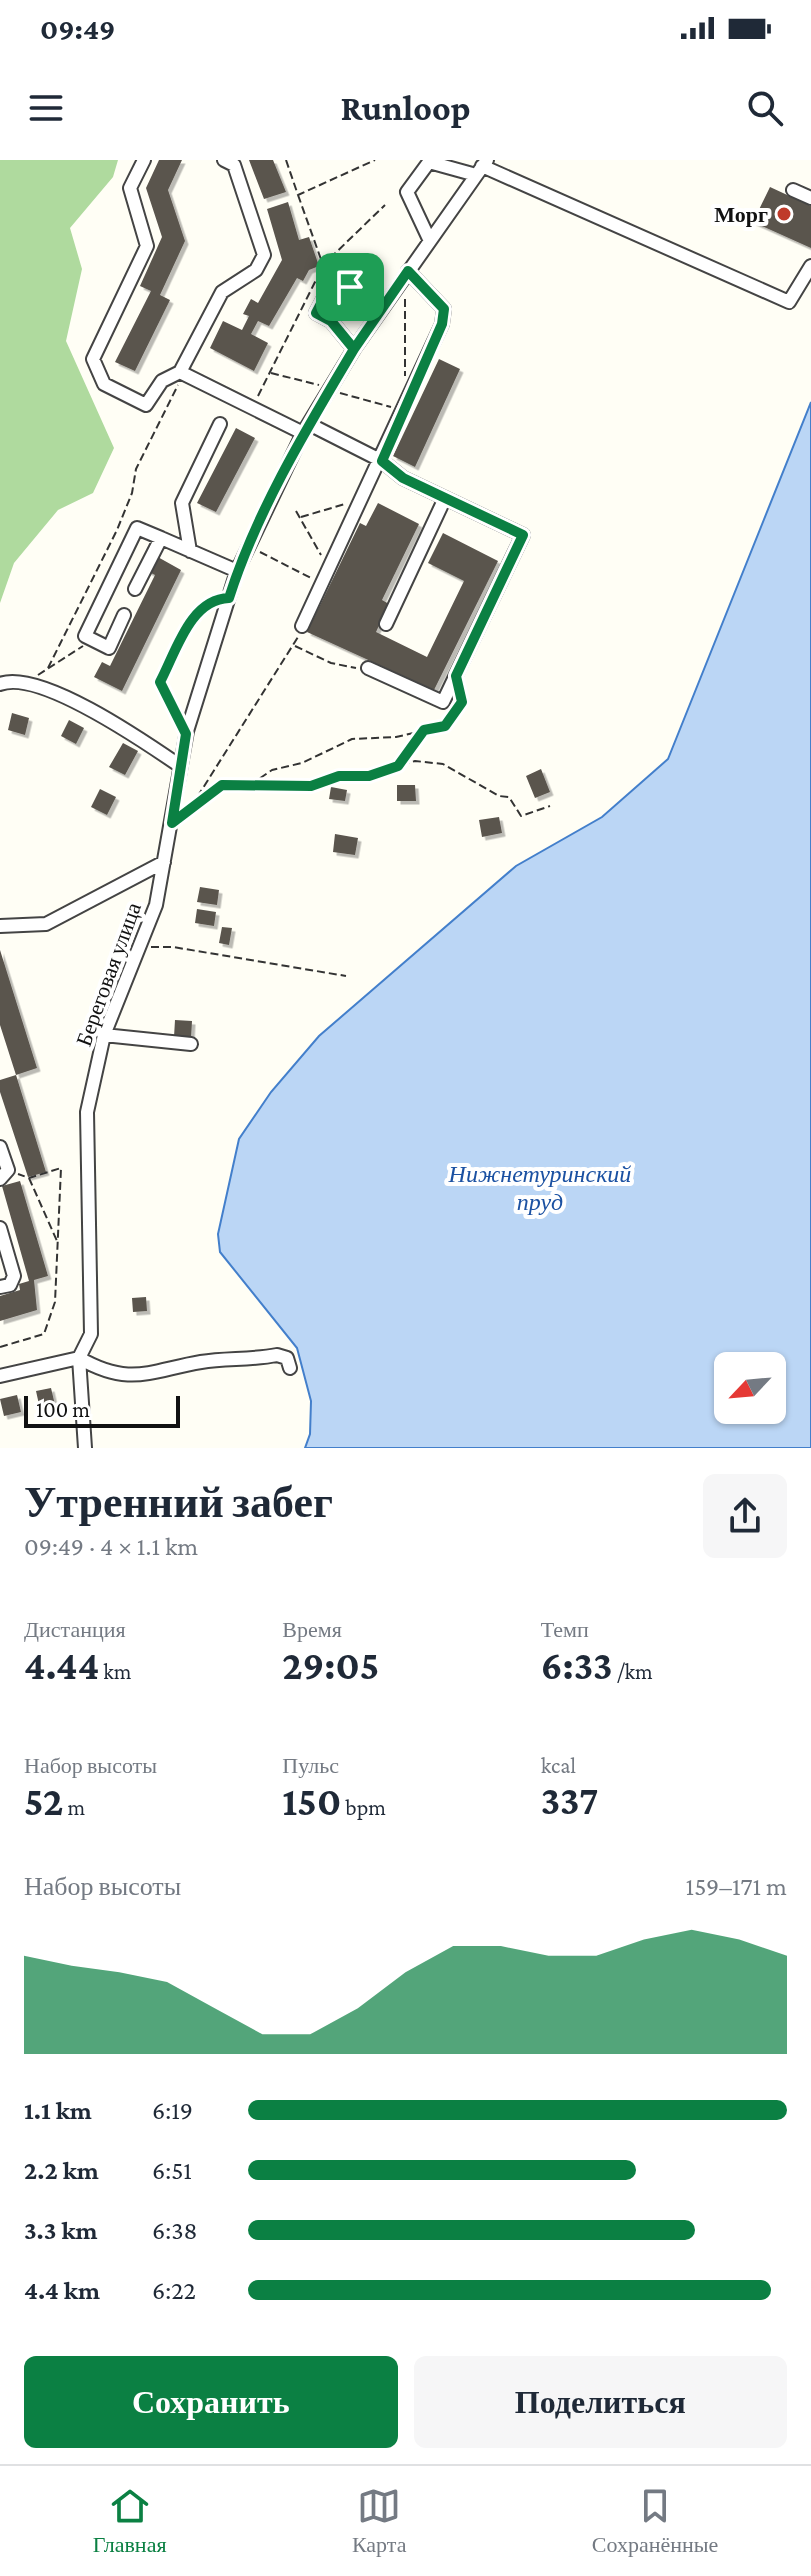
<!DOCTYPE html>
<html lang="ru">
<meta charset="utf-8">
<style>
:root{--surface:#fff;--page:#f6f6f7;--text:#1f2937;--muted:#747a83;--line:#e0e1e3;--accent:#0b8043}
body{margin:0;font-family:"Crimson Pro",serif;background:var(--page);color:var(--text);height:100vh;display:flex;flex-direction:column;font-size:30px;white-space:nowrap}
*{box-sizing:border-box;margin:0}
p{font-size:26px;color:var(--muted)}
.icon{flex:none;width:44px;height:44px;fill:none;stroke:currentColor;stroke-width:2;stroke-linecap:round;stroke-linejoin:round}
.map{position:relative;height:1288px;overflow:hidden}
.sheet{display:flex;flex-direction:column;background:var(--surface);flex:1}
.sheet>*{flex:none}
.needle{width:52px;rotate:244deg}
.controls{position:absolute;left:714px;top:1192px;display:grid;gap:16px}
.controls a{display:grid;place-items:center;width:72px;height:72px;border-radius:12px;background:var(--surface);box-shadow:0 2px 6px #0004;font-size:40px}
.scale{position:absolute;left:24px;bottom:20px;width:156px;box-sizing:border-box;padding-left:8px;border:4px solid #111;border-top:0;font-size:22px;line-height:28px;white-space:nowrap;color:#111;-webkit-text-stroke:6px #fff;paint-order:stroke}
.pin{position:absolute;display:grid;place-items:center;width:68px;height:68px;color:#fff;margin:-34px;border-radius:16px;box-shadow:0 4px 12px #0006}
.round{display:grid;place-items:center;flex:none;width:84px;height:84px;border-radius:12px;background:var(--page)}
.headline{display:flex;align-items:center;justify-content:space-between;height:136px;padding:0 24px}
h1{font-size:44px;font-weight:700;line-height:60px}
.stats{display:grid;grid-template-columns:repeat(3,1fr);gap:12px;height:136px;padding:8px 24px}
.stats div{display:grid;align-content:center}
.stats b{font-size:40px;font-weight:700}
.stats small{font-size:22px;font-weight:400}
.stats p{font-size:22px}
.chart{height:224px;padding:16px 24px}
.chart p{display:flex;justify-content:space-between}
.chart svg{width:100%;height:144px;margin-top:8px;fill:var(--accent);opacity:.7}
.primary-button{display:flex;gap:16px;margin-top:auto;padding:16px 24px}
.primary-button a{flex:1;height:92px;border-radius:12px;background:var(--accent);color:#fff;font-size:32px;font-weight:700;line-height:92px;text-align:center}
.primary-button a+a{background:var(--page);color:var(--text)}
ul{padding:0 24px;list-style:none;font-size:26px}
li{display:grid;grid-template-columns:128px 96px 1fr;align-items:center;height:60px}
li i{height:20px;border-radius:10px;background:var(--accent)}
.status{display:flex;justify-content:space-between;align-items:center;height:56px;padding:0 40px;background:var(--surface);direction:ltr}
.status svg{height:22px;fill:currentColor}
header{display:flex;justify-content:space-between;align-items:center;height:104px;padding:0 24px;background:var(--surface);font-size:36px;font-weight:700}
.dock{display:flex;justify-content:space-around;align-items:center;height:112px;border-top:2px solid var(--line);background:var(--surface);font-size:22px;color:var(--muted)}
.dock a{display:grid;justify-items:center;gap:4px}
.dock .selected{color:var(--accent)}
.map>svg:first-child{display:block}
</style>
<div class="status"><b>09:49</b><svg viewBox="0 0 49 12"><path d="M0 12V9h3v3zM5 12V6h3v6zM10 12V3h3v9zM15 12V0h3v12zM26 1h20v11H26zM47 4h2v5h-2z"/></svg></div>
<header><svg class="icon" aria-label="menu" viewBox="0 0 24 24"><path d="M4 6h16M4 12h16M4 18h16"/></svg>Runloop<svg class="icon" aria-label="search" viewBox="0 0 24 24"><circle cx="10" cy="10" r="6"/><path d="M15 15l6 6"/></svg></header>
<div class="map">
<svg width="811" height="1288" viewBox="0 0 811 1288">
<defs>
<filter id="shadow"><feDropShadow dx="3.5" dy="3.5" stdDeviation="0" flood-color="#0004"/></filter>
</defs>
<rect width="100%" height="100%" fill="#fffef5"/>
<path fill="#afda9e" d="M 0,0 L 118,0 L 113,17 L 70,68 L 82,109 L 66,181 L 114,288 L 93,333 L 58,350 L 14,403 L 0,443 Z"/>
<path fill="#bbd6f5" stroke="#437fcb" stroke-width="2" fill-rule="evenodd" d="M 811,242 L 811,1288 L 305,1288 L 310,1274 L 311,1241 L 297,1188 L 220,1092 L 218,1074 L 239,979 L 271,932 L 319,876 L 516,706 L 602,657 L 668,599 ZM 728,1206 L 772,1206 L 772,1250 L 728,1250 Z"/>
<path fill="#5a544d" filter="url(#shadow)" d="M 159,0 L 182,0 L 168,30 L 185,81 L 160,135 L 170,140 L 135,211 L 115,202 L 151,131 L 140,126 L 162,77 L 146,28 Z
M 249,0 L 273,0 L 286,32 L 264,39 Z
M 770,27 L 811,46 L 811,88 L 753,62 Z
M 288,42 L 299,80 L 309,77 L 319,106 L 309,110 L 303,121 L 297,118 L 269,166 L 258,161 L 251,174 L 268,183 L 254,211 L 210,188 L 223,161 L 242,170 L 249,156 L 243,154 L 251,139 L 258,143 L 282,100 L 267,49 Z
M 439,199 L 460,209 L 415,307 L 393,296 Z
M 236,268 L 255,278 L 216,352 L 197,343 Z
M 378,343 L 419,364 L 382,440 L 389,444 L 376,472 L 427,497 L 464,421 L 428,403 L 443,373 L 498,401 L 434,530 L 307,472 L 360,363 L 366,366 Z
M 156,396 L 181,410 L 122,531 L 94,517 L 102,502 L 110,506 L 155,415 L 147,411 Z
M 12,553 L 29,558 L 25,575 L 8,570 Z
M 69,560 L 84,568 L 76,584 L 61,576 Z
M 123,583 L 138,591 L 125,615 L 109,607 Z
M 541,609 L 550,632 L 535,638 L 526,616 Z
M 397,625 L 415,625 L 416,641 L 397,641 Z
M 331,627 L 347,630 L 345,641 L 329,639 Z
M 100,629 L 116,637 L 107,655 L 91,647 Z
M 499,657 L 502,673 L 482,677 L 479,660 Z
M 335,674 L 358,678 L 355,695 L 333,692 Z
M 200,727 L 219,730 L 217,745 L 197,742 Z
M 197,749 L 216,752 L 214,766 L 195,763 Z
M 222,767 L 232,768 L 229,785 L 219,783 Z
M 0,790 L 37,908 L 16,915 L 0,865 Z
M 175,860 L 192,861 L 191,878 L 174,877 Z
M 16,915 L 46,1012 L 28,1017 L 0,932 L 0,920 Z
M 20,1021 L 48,1116 L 34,1120 L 37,1150 L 0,1161 L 0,1136 L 20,1130 L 19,1124 L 29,1121 L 2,1026 Z
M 146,1137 L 147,1151 L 133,1152 L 132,1138 Z
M 51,1228 L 55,1245 L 40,1249 L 36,1231 Z
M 17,1235 L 21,1252 L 4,1256 L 0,1239 Z"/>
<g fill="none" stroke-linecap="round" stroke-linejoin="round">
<g stroke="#444" stroke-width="16">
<path id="minor" d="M 144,0 L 130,28 L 147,86 L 93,199 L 104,224 L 146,245 L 162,221 L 180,212 L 303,273
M 482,6 L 789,142 L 811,106
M 793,30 L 811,38
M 430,81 L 407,32 L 429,2 L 476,15
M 331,161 L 350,127 L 334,119 L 316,153 L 331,161 L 354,189
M 180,212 L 222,132 L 256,110 L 264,95 L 234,5 L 224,0
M 309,264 L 382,301 L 403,318 L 523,375 L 443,542 L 368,508
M 190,391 L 182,343 L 220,264
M 135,429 L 161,378 L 237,411
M 124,455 L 109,488 L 85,476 L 137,368 L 161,378
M 386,464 L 445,338
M 302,466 L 442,164 L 444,149 L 408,111
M 0,524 C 40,509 145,582 180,606
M 0,766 L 46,764 L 164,702
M 104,875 L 191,884
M 0,987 L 8,1010 L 0,1019
M 0,1068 L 14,1116 L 10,1125 L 0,1127
M 79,1198 C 130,1227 149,1211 201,1202 C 226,1198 251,1200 277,1195 L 287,1198 L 290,1208
M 0,1216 L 79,1198
M 85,1288 L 79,1198 L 91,1174 L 87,952 L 104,875 L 156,745 L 187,571 L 237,411 L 303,273 L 354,189 L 487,0"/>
</g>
<path stroke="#333" stroke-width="2" stroke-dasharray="8 4" stroke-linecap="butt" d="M 286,0 L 298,35 L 375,0
M 298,35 L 323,105 L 385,45
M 405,139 L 405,216
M 271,213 L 319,225
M 340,233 L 391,247
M 258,236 L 323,106
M 296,351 L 321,395
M 301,357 L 345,344
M 260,392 L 311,418
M 295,486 L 331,503 L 356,508
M 48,508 L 117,370 L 132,333 L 136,309 L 178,225
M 38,515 L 83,486
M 178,557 L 160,522 L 198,450 L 216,439
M 399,605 L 423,571
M 250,625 L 272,610 L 302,603 L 352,579 L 396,577 L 445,566 L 462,542 L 460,533
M 191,647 L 298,477
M 186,652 L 222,625 L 311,626 L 339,616 L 369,616 L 415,601 L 443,604 L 499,636 L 509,637 L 521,656 L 550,646
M 151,787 L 173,787 L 346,816
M 29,1018 L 57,1081
M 0,1187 L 44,1174 L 55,1142 L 61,1008 L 29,1018 L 18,1014"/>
<use href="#minor" stroke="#fff" stroke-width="12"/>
</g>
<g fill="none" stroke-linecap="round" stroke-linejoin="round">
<g stroke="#fff" stroke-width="16">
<path id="route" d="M 350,127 L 331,161 L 354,189 C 307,268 257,350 229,438 C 190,439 176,492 160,522 L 186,574 L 172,663 L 222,625 L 311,626 L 339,616 L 369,616 L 398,606 L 424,570 L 445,566 L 462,542 L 456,516 L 523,375 L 403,318 L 382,301 L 442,164 L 444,149 L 408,111 L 354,189 L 331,161 L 316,153 L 334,119 L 350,127"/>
</g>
<use href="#route" stroke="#0b8043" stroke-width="10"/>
</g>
<circle fill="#bf3b2a" stroke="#fff" stroke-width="3" cx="784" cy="54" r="8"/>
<g text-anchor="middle" stroke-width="8" stroke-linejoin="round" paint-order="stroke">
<g font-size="22" font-weight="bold" fill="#111" stroke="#fff" text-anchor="end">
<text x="768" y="62">Морг</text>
</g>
<g font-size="22" fill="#111" stroke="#fff">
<text transform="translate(108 814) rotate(-70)" y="8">Береговая улица</text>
</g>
<g font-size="24" font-style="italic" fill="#1b51a2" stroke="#fff">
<text x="540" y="1022">Нижнетуринский<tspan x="540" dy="28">пруд</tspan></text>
</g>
</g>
</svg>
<div class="controls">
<a><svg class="needle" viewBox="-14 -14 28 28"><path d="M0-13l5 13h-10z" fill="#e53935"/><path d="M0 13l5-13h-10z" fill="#747a83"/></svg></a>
</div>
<div class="scale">100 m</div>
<div class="pin" style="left:350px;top:127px;background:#1e9e55"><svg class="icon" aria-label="arrive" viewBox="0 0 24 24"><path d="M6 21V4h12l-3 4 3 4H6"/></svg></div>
</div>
<section class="sheet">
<div class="headline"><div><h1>Утренний забег</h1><p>09:49 · 4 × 1.1 km</p></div><a class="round"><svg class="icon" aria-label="share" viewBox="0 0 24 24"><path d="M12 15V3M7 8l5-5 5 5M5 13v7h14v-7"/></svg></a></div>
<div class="stats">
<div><p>Дистанция</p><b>4.44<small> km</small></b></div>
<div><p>Время</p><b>29:05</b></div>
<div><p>Темп</p><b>6:33<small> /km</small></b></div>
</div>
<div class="stats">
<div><p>Набор высоты</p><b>52<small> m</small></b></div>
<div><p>Пульс</p><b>150<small> bpm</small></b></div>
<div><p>kcal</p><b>337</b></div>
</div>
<div class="chart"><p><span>Набор высоты</span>159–171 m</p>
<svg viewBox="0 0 160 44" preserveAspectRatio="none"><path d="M0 44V14L10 17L20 19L30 22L40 30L50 38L60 38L70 30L80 19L90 11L100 11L110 14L120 14L130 9L140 6L150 9L160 14V44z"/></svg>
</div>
<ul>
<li><b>1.1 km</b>6:19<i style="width:100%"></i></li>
<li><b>2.2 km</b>6:51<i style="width:72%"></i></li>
<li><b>3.3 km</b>6:38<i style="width:83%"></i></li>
<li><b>4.4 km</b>6:22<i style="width:97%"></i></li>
</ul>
<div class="primary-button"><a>Сохранить</a><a>Поделиться</a></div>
</section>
<nav class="dock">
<a class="selected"><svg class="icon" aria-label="home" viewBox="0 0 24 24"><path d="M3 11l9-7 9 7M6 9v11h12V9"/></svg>Главная</a>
<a><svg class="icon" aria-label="map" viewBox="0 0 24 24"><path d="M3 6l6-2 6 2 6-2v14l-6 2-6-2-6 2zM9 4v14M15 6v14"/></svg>Карта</a>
<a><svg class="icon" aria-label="saved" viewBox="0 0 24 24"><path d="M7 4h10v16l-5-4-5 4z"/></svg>Сохранённые</a>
</nav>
